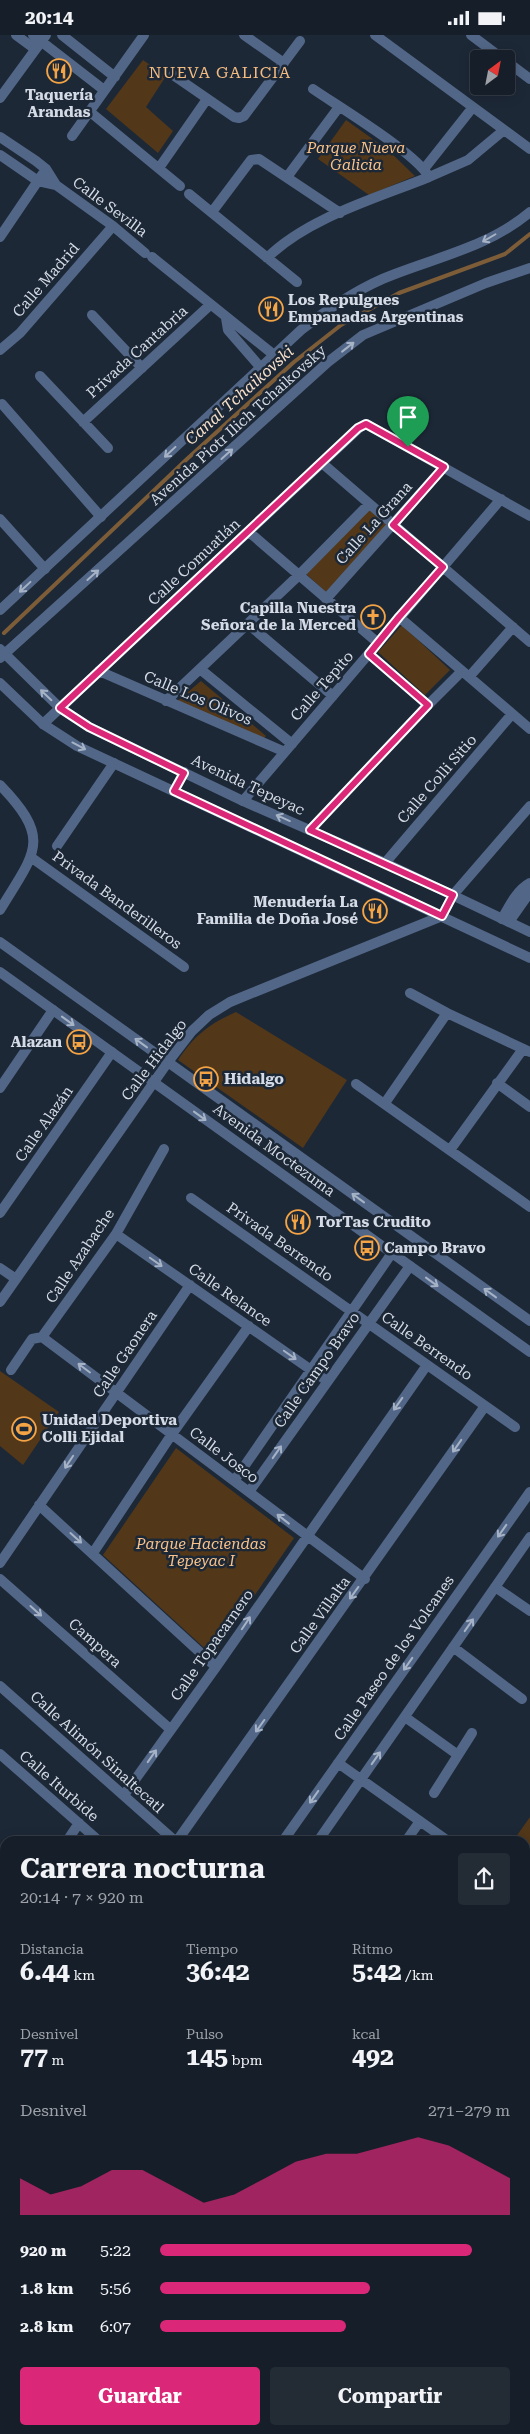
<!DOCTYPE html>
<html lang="es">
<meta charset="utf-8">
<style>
:root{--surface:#161e29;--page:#232b35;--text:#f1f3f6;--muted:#9ea2a8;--line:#353c46;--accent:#db2777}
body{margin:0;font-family:"Roboto Serif",serif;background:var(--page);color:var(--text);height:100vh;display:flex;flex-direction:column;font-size:19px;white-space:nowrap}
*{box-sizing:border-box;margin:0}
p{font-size:16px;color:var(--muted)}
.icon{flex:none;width:28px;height:28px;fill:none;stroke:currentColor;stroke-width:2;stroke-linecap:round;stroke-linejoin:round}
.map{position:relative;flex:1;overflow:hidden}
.side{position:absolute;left:0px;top:1801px;width:530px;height:599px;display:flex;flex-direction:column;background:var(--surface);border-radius:15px 15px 0 0;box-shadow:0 2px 12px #0003,0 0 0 1px var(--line)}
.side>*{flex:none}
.needle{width:32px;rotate:32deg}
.controls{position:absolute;left:470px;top:15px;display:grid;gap:10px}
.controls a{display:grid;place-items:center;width:45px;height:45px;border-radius:5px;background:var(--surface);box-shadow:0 2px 12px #0003,0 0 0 1px var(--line);font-size:25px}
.pin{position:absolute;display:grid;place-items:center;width:42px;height:42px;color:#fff;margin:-51px -21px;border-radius:50% 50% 50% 0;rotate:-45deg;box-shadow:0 0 5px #0007}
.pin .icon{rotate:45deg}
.round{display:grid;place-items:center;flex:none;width:52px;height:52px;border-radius:5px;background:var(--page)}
.overview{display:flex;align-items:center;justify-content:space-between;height:85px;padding:0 20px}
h1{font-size:28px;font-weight:700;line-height:38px}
.figures{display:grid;grid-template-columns:repeat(3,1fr);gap:8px;height:85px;padding:5px 20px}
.figures div{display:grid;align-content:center}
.figures b{font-size:25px;font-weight:700}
.figures small{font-size:14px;font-weight:400}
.figures p{font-size:14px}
.chart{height:140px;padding:10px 20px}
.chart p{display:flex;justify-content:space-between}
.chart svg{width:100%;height:90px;margin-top:5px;fill:var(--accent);opacity:.7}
.action{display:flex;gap:10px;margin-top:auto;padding:10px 20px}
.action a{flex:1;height:58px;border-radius:5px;background:var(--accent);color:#fff;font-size:20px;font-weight:700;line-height:58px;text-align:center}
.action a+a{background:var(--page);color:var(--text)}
ul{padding:0 20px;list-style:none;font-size:16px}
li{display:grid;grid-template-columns:80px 60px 1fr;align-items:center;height:38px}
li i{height:12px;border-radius:6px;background:var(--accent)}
.status{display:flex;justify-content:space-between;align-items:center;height:35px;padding:0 25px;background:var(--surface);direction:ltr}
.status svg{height:14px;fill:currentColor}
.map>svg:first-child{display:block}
</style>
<div class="status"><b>20:14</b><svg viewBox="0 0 49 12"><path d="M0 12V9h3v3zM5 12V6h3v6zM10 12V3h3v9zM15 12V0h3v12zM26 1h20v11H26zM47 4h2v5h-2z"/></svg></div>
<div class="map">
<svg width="530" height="2399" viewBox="0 0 530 2399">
<rect width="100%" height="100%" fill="#1d2837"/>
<path fill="#523719" d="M 143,25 L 166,41 L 146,72 L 173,96 L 158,118 L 106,74 Z
M 346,85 L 388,115 L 415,141 L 369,160 L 318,124 Z
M 368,474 L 388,491 L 326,557 L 306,539 Z
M 402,590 L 450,635 L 425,660 L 378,617 Z
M 201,646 L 266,701 L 264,703 L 176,667 Z
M 236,977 L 347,1045 L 303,1113 L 178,1025 C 195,1000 209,989 236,977 Z
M 0,1336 L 59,1377 L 23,1430 L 0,1411 Z
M 176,1413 L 294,1503 L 213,1621 L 103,1520 Z
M 530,1782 L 530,1855 L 525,1852 L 525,1806 L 513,1806 Z"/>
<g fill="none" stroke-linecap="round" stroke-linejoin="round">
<path stroke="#7d5c38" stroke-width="4" d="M 4,598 L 187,424 L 294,327 L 341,290 L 399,258 L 505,219 L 530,199"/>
<path stroke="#526787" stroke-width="10" d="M 16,0 L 35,14
M 33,0 L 104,55
M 62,0 L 115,42
M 244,0 L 284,28
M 375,0 L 530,114
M 471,0 L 503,24
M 506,26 L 530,44
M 173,40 L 234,82 L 239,83 L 244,81 L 300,6
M 0,63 L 46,0
M 89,76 L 180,151
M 72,101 L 144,0
M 0,102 L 36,126 L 46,134 L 56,150 L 113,191 L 145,218
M 0,120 L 38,146 L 56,150
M 159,133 L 207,64
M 424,134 L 473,72
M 287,142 L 339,72
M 429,142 L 468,125 L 504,95
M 189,159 L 297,247
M 212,177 L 251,125 L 259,124 L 340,178
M 0,202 L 46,134
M 152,222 L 274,320
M 267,223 C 307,183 377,163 429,142 C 416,118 339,72 313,54
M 92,280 L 142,333
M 226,283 L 228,295 L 261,333
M 0,315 L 20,298 L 113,191
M 40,341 L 108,413
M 2,369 L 101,482
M 83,387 L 210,270
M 322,428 L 530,607
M 0,484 L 45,534
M 249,497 L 378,608
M 326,564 L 444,432
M 399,582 L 530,694
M 248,589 L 333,661
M 369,619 L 428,670 L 462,636
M 200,634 L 292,709
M 99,636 L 285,717
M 469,642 L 513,592
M 166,666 L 298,541 L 369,469
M 43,689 L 359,393 L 366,389 L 530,481
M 0,750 C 53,805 35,817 0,875
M 243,766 L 501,464
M 310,795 L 428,670
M 57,811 L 114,728
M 32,823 L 184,932
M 385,828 L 512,679
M 502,884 C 509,871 517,855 530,848
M 509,887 L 530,857
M 410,958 L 447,978 L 530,1017
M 497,1048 L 530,1072
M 356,1049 L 530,1172
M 0,1053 L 53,975
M 385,1068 L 447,978
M 450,1115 L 523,1014
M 191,1163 L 515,1392
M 0,1178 L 112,1017
M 116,1199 L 327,1346
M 0,1233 L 16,1244
M 0,1267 L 168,1027 L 192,996 L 209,980 L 230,967 L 442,881 L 453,860 L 530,771
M 42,1302 L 365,1544
M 11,1335 L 32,1304 L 42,1302 L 116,1199 L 164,1114
M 234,1446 L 392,1218
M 249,1457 L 410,1231
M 39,1470 L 216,1632
M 93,1518 L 172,1399 L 249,1291
M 0,1528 L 190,1250
M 0,1544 L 170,1694
M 495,1552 L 530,1576
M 453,1612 L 522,1664
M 0,1651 L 175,1806
M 405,1682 L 458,1720
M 0,1719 L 99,1806
M 338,1728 L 448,1806
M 434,1758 L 472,1698
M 124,1760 L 216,1632 L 427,1330
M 67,1806 L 79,1788
M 177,1806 L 485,1371
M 283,1806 L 530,1457
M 318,1806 L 530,1502
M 406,1806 L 420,1786
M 0,1860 L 5,1864
M 525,1861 L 530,1865
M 525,1879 L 530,1871
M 0,1903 L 5,1896
M 525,2009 L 530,2002
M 0,2077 L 5,2082
M 525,2144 L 530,2137
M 525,2156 L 530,2160
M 525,2185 L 530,2189
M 525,2218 L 530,2212
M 0,2307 L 5,2300
M 525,2338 L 530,2342
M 525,2366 L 530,2359
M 112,2395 L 117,2399
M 351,2395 L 355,2399
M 162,2399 L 165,2395
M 218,2399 L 220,2395
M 502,2399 L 505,2395"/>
<path stroke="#526787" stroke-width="10" d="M 0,575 L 301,295 C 329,273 362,251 395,239 C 442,221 491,210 530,177
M 0,614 L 60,673 L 89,692 L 243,766 L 385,828 L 530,897
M 0,623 L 328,327 L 363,300 L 486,248 L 530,233
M 0,648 L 43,689 L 77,711 L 530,923
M 174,756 L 184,737
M 0,907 L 530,1286
M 0,937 L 530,1317"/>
</g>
<defs><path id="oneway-shaft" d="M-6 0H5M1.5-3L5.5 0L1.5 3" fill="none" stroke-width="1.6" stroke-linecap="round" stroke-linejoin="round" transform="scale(1.25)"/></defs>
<g stroke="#a6b2c5">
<use href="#oneway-shaft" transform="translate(489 203) rotate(150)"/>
<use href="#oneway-shaft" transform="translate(348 312) rotate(-38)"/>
<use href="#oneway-shaft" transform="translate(170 417) rotate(137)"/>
<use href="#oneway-shaft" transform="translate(227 419) rotate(-42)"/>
<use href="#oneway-shaft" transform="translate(93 540) rotate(-42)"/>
<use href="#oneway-shaft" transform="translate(25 552) rotate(137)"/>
<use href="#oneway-shaft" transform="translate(46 660) rotate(-136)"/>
<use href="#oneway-shaft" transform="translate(79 711) rotate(28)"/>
<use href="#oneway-shaft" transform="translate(283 783) rotate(-156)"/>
<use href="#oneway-shaft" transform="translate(68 986) rotate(36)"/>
<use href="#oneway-shaft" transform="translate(141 1008) rotate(-144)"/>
<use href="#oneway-shaft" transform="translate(200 1081) rotate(36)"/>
<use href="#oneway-shaft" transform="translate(358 1163) rotate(-144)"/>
<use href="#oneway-shaft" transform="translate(156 1227) rotate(35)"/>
<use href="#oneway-shaft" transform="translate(432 1247) rotate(36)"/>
<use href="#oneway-shaft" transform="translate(490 1258) rotate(-144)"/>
<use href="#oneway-shaft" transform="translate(290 1320) rotate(35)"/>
<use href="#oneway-shaft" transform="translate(84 1333) rotate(-143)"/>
<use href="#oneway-shaft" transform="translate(398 1369) rotate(125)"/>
<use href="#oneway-shaft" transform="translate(457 1411) rotate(125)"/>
<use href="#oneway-shaft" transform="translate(277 1417) rotate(-55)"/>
<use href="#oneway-shaft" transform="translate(69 1427) rotate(124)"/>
<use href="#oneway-shaft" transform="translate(283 1484) rotate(-142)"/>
<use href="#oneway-shaft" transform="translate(502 1496) rotate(125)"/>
<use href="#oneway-shaft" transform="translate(76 1503) rotate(42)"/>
<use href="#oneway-shaft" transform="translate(354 1558) rotate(126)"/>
<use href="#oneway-shaft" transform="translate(36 1576) rotate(42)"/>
<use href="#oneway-shaft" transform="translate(246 1588) rotate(-56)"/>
<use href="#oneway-shaft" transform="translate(469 1590) rotate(-55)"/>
<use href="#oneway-shaft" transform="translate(408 1629) rotate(125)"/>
<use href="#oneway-shaft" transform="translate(260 1691) rotate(126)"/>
<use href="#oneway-shaft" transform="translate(152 1721) rotate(-55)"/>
<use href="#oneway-shaft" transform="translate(376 1723) rotate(-55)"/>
<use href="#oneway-shaft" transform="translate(314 1762) rotate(125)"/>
</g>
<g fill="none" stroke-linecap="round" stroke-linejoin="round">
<g stroke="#fff" stroke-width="10">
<path id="route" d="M 366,389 L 444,432 L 393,490 L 443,532 L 399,582 L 369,619 L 428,670 L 310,795 L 453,860 L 442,881 L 174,756 L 184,738 L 89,692 L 60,673 L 358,393 Z"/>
</g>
<use href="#route" stroke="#db2777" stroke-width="6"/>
</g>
<defs>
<g id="restaurant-ring" transform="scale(1.25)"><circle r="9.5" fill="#1d2837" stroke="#f4a444" stroke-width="1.5"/><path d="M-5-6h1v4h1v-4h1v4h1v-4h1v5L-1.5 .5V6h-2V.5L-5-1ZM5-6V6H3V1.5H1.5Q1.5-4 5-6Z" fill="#f4a444"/></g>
<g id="church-ring" transform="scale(1.25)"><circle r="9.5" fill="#1d2837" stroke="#f4a444" stroke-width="1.5"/><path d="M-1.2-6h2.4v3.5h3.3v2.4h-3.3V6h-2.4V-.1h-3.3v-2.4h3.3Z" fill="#f4a444"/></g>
<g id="bus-ring" transform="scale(1.25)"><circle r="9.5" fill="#1d2837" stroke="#f4a444" stroke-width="1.5"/><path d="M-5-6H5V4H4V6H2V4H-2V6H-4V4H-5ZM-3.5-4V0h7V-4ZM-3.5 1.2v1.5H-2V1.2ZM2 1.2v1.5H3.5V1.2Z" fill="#f4a444"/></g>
<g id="stadium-ring" transform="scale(1.25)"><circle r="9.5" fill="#1d2837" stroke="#f4a444" stroke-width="1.5"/><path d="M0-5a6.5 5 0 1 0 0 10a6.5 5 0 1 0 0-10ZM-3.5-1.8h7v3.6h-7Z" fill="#f4a444"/></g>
</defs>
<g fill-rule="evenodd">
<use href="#restaurant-ring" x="59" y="36"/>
<use href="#restaurant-ring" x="271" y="274"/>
<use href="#church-ring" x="373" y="582"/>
<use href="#restaurant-ring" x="375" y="876"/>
<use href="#bus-ring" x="79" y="1007"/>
<use href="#bus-ring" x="206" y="1044"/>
<use href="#restaurant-ring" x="298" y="1187"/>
<use href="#bus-ring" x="367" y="1213"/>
<use href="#stadium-ring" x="24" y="1394"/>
</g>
<g text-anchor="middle" stroke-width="5" stroke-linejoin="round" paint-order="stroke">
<g font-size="15" font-weight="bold" fill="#d4dbe6" stroke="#1d2837" text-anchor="start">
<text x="59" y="65" text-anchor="middle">Taquería<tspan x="59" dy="17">Arandas</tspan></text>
<text x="288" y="270">Los Repulgues<tspan x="288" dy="17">Empanadas Argentinas</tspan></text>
<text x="356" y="578" text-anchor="end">Capilla Nuestra<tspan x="356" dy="17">Señora de la Merced</tspan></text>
<text x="358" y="872" text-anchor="end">Menudería La<tspan x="358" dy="17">Familia de Doña José</tspan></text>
<text x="62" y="1012" text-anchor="end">Alazan</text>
<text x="224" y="1049">Hidalgo</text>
<text x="316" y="1192">TorTas Crudito</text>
<text x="384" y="1218">Campo Bravo</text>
<text x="42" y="1390">Unidad Deportiva<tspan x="42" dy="17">Colli Ejidal</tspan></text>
</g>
<g font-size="15" font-style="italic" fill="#f9c289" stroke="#1d2837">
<text x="356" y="118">Parque Nueva<tspan x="356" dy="17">Galicia</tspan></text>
<text x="201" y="1514">Parque Haciendas<tspan x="201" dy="17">Tepeyac I</tspan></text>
</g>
<g font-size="15" fill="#d4dbe6" stroke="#1d2837">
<text transform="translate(110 172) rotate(37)" y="5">Calle Sevilla</text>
<text transform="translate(46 245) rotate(-49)" y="5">Calle Madrid</text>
<text transform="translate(137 317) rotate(-42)" y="5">Privada Cantabria</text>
<text transform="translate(238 390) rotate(-42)" y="5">Avenida Piotr Ilich Tchaikovsky</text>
<text transform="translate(374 488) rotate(-48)" y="5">Calle La Grana</text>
<text transform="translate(194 527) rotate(-43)" y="5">Calle Comuatlán</text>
<text transform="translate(322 651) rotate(-49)" y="5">Calle Tepito</text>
<text transform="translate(198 663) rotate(23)" y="5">Calle Los Olivos</text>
<text transform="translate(437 744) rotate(-49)" y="5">Calle Colli Sitio</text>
<text transform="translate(248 750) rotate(25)" y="5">Avenida Tepeyac</text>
<text transform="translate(117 865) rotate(36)" y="5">Privada Banderilleros</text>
<text transform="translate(154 1025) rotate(-53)" y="5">Calle Hidalgo</text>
<text transform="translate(44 1089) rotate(-55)" y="5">Calle Alazán</text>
<text transform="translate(274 1115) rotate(36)" y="5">Avenida Moctezuma</text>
<text transform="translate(280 1207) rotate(35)" y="5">Privada Berrendo</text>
<text transform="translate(80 1221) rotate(-56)" y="5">Calle Azabache</text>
<text transform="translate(230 1260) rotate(35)" y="5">Calle Relance</text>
<text transform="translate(427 1311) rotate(35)" y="5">Calle Berrendo</text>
<text transform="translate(125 1319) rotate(-56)" y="5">Calle Gaonera</text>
<text transform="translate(317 1335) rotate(-55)" y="5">Calle Campo Bravo</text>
<text transform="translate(224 1420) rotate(37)" y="5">Calle Josco</text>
<text transform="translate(320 1580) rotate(-54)" y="5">Calle Villalta</text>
<text transform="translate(95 1608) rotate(42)" y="5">Campera</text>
<text transform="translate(212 1610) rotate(-55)" y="5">Calle Topacarnero</text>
<text transform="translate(394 1623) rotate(-55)" y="5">Calle Paseo de los Volcanes</text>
<text transform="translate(97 1717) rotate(42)" y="5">Calle Alimón Sinaltecatl</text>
<text transform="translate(59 1751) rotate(41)" y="5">Calle Iturbide</text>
</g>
<g font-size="16" letter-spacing="1" fill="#f4bc81" stroke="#1d2837">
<text x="220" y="43">NUEVA GALICIA</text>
</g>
<g font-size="16" font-style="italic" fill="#f7e0ca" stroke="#1d2837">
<text transform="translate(239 360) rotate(-42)" y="6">Canal Tchaikovski</text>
</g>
</g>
</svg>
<div class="controls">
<a><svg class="needle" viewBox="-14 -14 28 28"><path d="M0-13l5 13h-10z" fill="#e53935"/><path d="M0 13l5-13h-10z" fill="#9ea2a8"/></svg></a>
</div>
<div class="pin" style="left:408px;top:412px;background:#1e9e55"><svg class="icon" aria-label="arrive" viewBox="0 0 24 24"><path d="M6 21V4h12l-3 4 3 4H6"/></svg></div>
<section class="side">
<div class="overview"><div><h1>Carrera nocturna</h1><p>20:14 · 7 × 920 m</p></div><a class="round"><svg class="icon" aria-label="share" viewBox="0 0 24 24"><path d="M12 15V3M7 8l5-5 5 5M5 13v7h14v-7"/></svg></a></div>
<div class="figures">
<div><p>Distancia</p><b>6.44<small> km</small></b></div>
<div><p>Tiempo</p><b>36:42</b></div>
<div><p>Ritmo</p><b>5:42<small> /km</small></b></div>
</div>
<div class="figures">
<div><p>Desnivel</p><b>77<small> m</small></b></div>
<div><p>Pulso</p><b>145<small> bpm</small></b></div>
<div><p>kcal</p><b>492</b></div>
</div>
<div class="chart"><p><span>Desnivel</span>271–279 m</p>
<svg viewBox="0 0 160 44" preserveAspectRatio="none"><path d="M0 44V26L10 34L20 30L30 22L40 22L50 30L60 38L70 34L80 26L90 18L100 14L110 14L120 10L130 6L140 10L150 18L160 26V44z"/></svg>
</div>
<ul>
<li><b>920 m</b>5:22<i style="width:89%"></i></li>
<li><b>1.8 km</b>5:56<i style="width:60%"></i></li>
<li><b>2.8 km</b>6:07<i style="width:53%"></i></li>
</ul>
<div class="action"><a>Guardar</a><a>Compartir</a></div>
</section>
</div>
